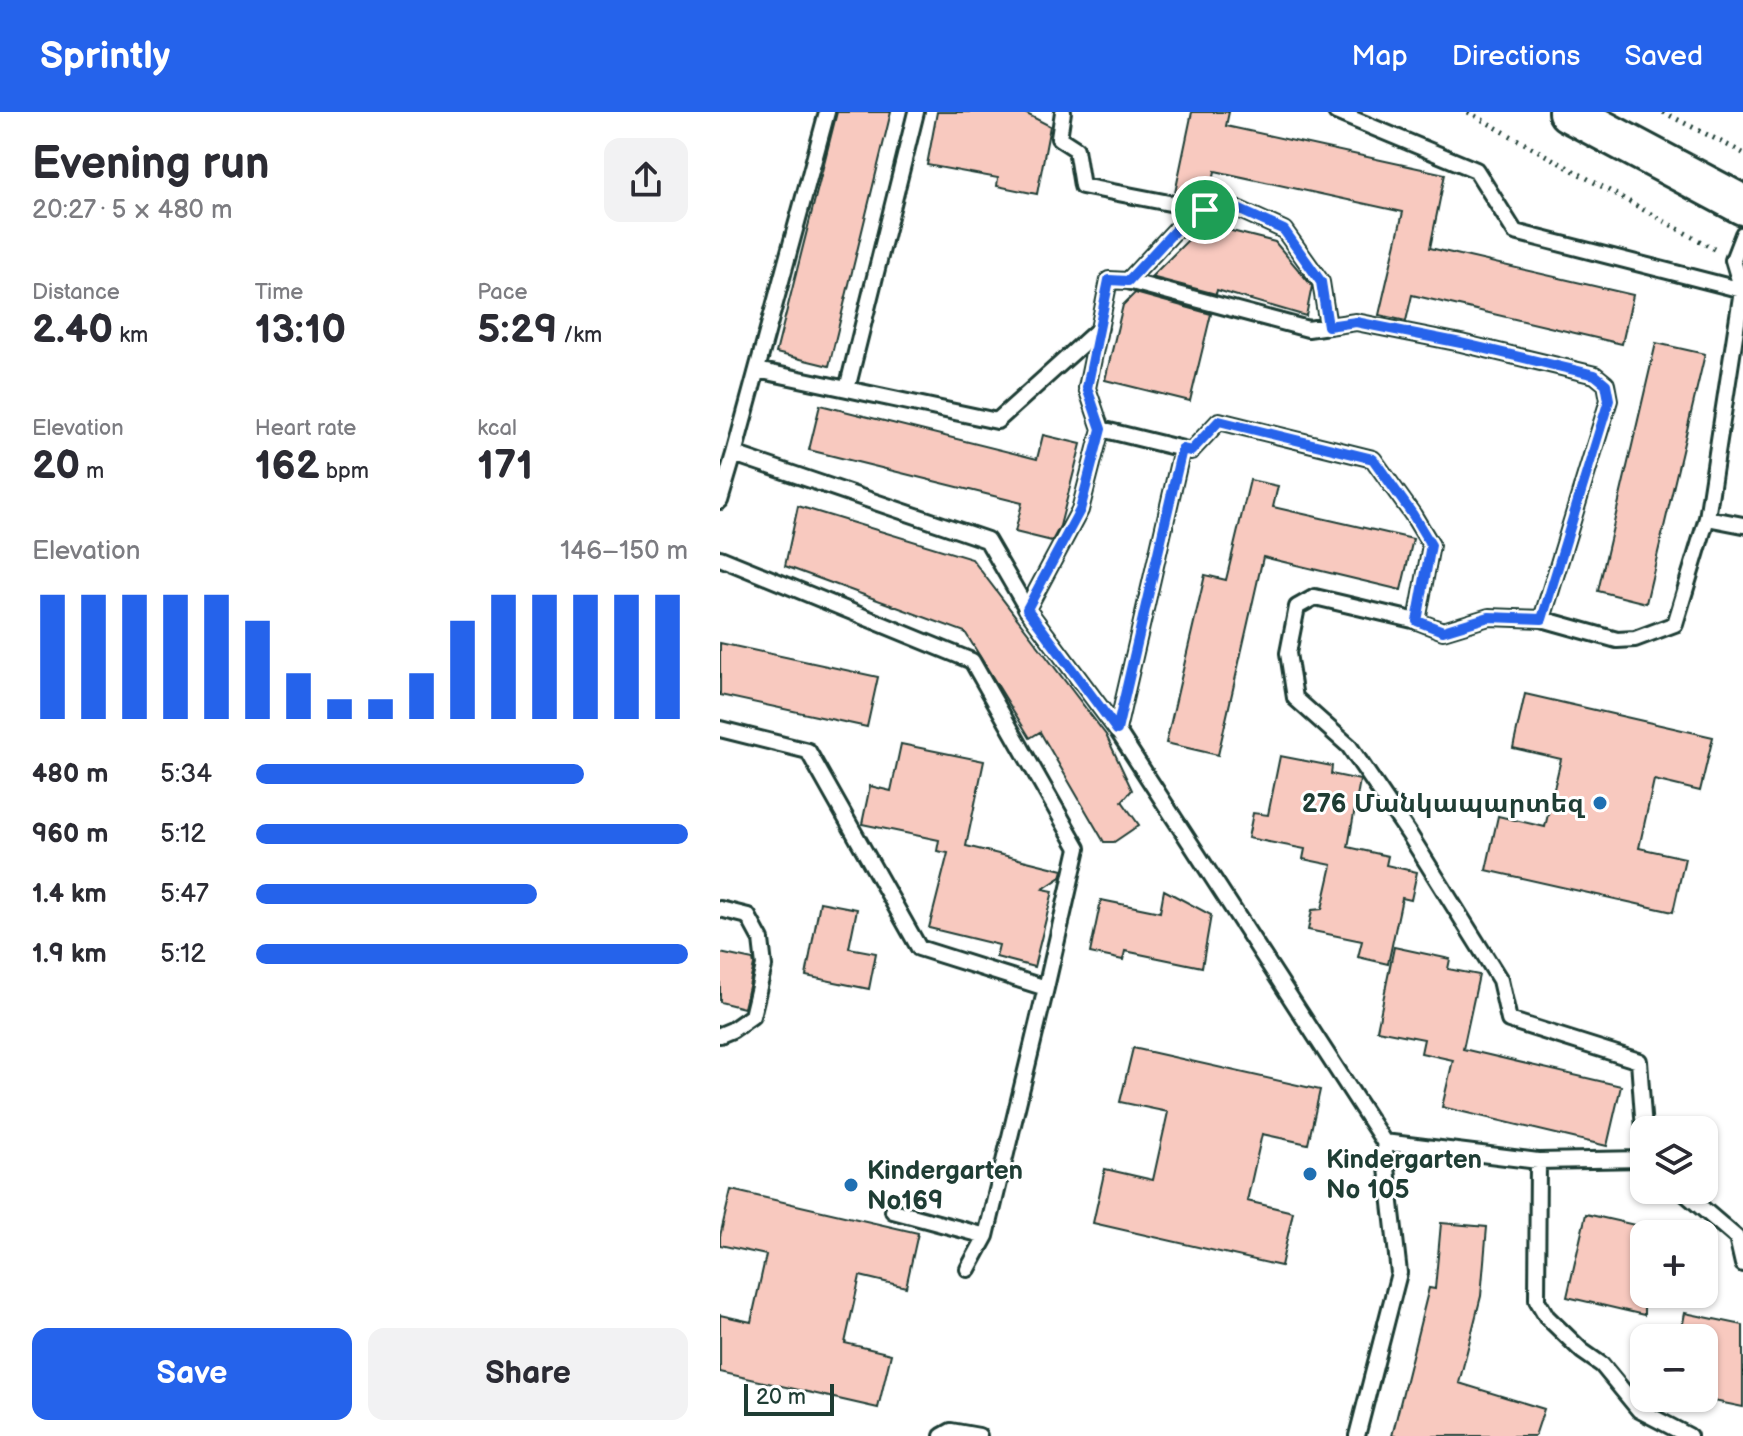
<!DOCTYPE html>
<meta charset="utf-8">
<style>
:root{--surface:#fff;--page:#f2f2f3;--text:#2b2b33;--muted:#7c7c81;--accent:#2563eb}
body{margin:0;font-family:"Balsamiq Sans","Noto Sans Armenian",sans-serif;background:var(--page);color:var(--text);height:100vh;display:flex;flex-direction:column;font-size:30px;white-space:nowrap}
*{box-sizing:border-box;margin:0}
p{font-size:26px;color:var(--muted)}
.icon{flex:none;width:44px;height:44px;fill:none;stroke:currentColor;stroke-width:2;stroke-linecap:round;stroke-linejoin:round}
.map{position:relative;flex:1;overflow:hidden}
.details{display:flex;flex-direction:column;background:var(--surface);width:720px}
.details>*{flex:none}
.controls{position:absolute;left:910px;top:1004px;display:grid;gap:16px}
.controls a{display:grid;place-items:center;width:88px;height:88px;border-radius:16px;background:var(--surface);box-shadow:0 2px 6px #0004;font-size:40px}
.scale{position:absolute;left:24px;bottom:20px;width:90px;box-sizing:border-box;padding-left:8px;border:4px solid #1f3d34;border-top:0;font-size:22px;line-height:28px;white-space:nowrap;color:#1f3d34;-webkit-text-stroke:6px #fff;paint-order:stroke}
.pin{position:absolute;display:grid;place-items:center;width:68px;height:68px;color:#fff;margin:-34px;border:4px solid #fff;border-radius:50%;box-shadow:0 2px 8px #0007}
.round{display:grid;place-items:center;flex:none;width:84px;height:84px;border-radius:16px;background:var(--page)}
.summary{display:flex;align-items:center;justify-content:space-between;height:136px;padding:0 32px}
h1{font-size:44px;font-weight:600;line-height:60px}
.figures{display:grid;grid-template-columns:repeat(3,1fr);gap:12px;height:136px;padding:8px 32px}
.figures div{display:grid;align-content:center}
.figures b{font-size:40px;font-weight:600}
.figures small{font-size:22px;font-weight:400}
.figures p{font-size:22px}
.chart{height:224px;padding:16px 32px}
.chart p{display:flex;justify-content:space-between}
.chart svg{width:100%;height:144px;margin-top:8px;stroke:var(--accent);stroke-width:6}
.action{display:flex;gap:16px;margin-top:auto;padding:16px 32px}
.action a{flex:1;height:92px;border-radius:16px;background:var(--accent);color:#fff;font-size:32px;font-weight:600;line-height:92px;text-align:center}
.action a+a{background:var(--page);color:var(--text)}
ul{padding:0 32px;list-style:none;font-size:26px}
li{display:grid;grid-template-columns:128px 96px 1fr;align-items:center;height:60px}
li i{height:20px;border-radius:10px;background:var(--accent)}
header{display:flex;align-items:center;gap:48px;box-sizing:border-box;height:112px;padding:0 40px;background:var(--accent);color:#fff}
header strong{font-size:38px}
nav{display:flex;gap:44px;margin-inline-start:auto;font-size:28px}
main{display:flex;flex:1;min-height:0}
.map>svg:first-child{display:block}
</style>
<header>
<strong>Sprintly</strong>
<nav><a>Map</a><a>Directions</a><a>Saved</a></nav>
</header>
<main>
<section class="details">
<div class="summary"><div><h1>Evening run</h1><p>20:27 · 5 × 480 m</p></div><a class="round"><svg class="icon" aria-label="share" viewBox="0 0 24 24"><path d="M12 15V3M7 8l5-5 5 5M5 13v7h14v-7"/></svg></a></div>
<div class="figures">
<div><p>Distance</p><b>2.40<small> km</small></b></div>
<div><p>Time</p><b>13:10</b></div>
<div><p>Pace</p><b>5:29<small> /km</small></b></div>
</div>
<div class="figures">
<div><p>Elevation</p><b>20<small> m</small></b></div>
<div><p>Heart rate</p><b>162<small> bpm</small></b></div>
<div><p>kcal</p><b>171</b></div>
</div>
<div class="chart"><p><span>Elevation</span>146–150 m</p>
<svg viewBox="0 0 160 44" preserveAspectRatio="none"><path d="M5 44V6M15 44V6M25 44V6M35 44V6M45 44V6M55 44V14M65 44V30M75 44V38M85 44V38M95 44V30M105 44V14M115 44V6M125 44V6M135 44V6M145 44V6M155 44V6"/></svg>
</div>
<ul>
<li><b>480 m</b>5:34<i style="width:76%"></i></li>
<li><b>960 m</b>5:12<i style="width:100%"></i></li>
<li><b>1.4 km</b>5:47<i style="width:65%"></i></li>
<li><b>1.9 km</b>5:12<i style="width:100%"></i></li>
</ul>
<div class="action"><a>Save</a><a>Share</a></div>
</section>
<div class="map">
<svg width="1023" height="1324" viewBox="0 0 1023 1324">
<rect width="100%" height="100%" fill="#fff"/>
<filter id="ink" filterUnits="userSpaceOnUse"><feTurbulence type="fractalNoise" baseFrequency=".0125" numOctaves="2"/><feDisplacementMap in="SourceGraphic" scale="16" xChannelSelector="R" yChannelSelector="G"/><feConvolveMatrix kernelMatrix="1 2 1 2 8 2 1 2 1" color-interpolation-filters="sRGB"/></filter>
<g filter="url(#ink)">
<path fill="#f8c9bf" stroke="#1f3d34" stroke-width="2" d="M 117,0 L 171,0 L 109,254 L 56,241 Z
M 217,0 L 303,0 L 330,14 L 317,82 L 277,74 L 278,66 L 207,53 Z
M 472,0 L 509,0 L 506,14 L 725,62 L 710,136 L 913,183 L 902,232 L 692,183 L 686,209 L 659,203 L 683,100 L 495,59 L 489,88 L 455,81 Z
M 484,112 L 555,130 L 592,174 L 586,204 L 497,178 L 496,182 L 431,165 Z
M 415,181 L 491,202 L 470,289 L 385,268 L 403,193 Z
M 936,231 L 985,242 L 926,491 L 878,479 Z
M 100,293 L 317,347 L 323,323 L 361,332 L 340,414 L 332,429 L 295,420 L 302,391 L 89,338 Z
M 530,368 L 558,374 L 553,395 L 693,427 L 681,478 L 543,445 L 498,643 L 446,631 L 485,463 L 506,468 Z
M 78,394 L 252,447 L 386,623 L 412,678 L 402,689 L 419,713 L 394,730 L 384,730 L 320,620 L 310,626 L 245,520 L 65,454 Z
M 0,531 L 158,565 L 147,615 L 0,583 Z
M 805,582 L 993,625 L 980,679 L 934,668 L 919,736 L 965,746 L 953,800 L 766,758 L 778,704 L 825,715 L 841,647 L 793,636 Z
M 181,632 L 264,649 L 246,734 L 343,758 L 341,765 L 323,777 L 333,779 L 314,855 L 276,845 L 279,833 L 209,816 L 228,741 L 217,739 L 219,728 L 142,712 L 150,674 L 171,679 Z
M 560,644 L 612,654 L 611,662 L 640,668 L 628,735 L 668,744 L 666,753 L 697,760 L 691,788 L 682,786 L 668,852 L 638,845 L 642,829 L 588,818 L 592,798 L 602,797 L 612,753 L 583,747 L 585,737 L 528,726 L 533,701 L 548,703 Z
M 444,778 L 491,803 L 482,855 L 405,839 L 403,848 L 370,841 L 381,788 L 440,800 Z
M 100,790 L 137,797 L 129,836 L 156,841 L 149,877 L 86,864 Z
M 674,835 L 730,847 L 728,857 L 759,863 L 743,937 L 901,974 L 887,1034 L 722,995 L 733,948 L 701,941 L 704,927 L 657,918 Z
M 0,841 L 33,848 L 34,853 L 24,896 L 0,890 Z
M 413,936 L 600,978 L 588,1032 L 542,1022 L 527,1089 L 573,1100 L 561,1154 L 373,1111 L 385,1057 L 433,1068 L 448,1000 L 400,990 Z
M 11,1078 L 198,1121 L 186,1175 L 140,1164 L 125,1231 L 171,1242 L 158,1296 L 0,1260 L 0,1203 L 31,1210 L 46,1143 L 0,1133 L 0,1124 Z
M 866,1102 L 924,1115 L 924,1203 L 847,1185 Z
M 721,1111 L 767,1115 L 761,1184 L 739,1271 L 824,1297 L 815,1324 L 672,1324 L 709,1176 L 715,1177 Z
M 965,1201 L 1023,1213 L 1023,1295 L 984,1287 L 984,1226 L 960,1226 Z"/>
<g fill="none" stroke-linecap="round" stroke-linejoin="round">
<g stroke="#1f3d34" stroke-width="20">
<path id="service" d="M 343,0 L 339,26 L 356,37 L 362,74 L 480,97
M 616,0 L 756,58 L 795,120 L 1022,178
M 408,169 L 474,98 L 520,98 L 564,118 L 601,170 L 608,214
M 37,258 L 127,277 L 196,0
M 127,277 L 277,309 L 380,216
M 381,317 L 471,339 L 499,309 L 653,347 L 693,403 L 711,433 L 697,509
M 14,342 L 107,0
M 0,389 L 14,342 L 267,428 L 307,497 L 397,618 L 664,1030
M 987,406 L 1023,413
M 0,446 L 252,549 L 358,736 L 326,876 L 199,836 L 88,639 L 0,617
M 307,497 L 360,398 L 381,317 L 367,276 L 389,168 L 408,169 L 588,217 L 636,210 L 741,231 L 875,263 L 886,272 L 889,288 L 822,507
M 397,618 L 462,337
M 0,797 L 28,804 L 41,828 L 44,854 L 32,904 L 12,918 L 0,923
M 924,1018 L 919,949 L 789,908 L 780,868 L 689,722 L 629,634 L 575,586 L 568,541 L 577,495 L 595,485 L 697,509 L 723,519 L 769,505 L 822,507 L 897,528 L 915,527 L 955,512 L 987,406 L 1022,178 L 1013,148 L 1023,122
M 818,1049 L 817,1188 L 827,1205 L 862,1239 L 882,1253 L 919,1298 L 969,1324
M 961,1078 L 1017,1126 L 1023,1152
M 173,1099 L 266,1124
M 248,1157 L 266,1124 L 326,876
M 222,1324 L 231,1319 L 259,1324
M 637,1324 L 679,1161 L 664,1030 L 818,1049 L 924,1047"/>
</g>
<g stroke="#1f3d34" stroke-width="44">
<path id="secondary" d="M 848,0 L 1023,93"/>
</g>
<path stroke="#1f3d34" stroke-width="5" stroke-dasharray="2 6" stroke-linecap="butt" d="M 748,0 L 994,137
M 943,0 L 1023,41"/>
<use href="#service" stroke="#fff" stroke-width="14"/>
<use href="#secondary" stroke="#fff" stroke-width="38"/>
</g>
</g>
<g fill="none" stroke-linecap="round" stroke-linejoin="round" filter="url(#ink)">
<g stroke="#fff" stroke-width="16">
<path id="route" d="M 474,98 L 520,98 L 564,118 L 601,170 L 608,214 L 636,210 L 741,231 L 875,263 L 886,272 L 889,288 L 822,507 L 769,505 L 723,519 L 697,509 L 711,433 L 693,403 L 653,347 L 499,309 L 471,339 L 462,337 L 397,618 L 307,497 L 360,398 L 381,317 L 367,276 L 389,168 L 408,169 Z"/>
</g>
<use href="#route" stroke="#2563eb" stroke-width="10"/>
</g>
<g fill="#1f6fb2" stroke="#fff" stroke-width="3">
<circle cx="880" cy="691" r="8"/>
<circle cx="590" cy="1062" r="8"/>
<circle cx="131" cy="1073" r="8"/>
</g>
<g text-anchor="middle" stroke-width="6" stroke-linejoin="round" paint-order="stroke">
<g font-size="26" font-weight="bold" fill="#1f3d34" stroke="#fff" text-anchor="start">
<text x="864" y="700" text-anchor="end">276 Մանկապարտեզ</text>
<text x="606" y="1056">Kindergarten<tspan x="606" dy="30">No 105</tspan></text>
<text x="147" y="1067">Kindergarten<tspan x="147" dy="30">No169</tspan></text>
</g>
</g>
</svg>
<div class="controls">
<a><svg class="icon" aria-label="layers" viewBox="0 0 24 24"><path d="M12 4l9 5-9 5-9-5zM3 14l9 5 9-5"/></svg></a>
<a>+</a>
<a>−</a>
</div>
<div class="scale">20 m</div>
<div class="pin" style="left:485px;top:98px;background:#1e9e55"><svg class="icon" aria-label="arrive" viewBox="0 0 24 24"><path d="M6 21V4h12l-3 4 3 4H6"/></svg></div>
</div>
</main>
